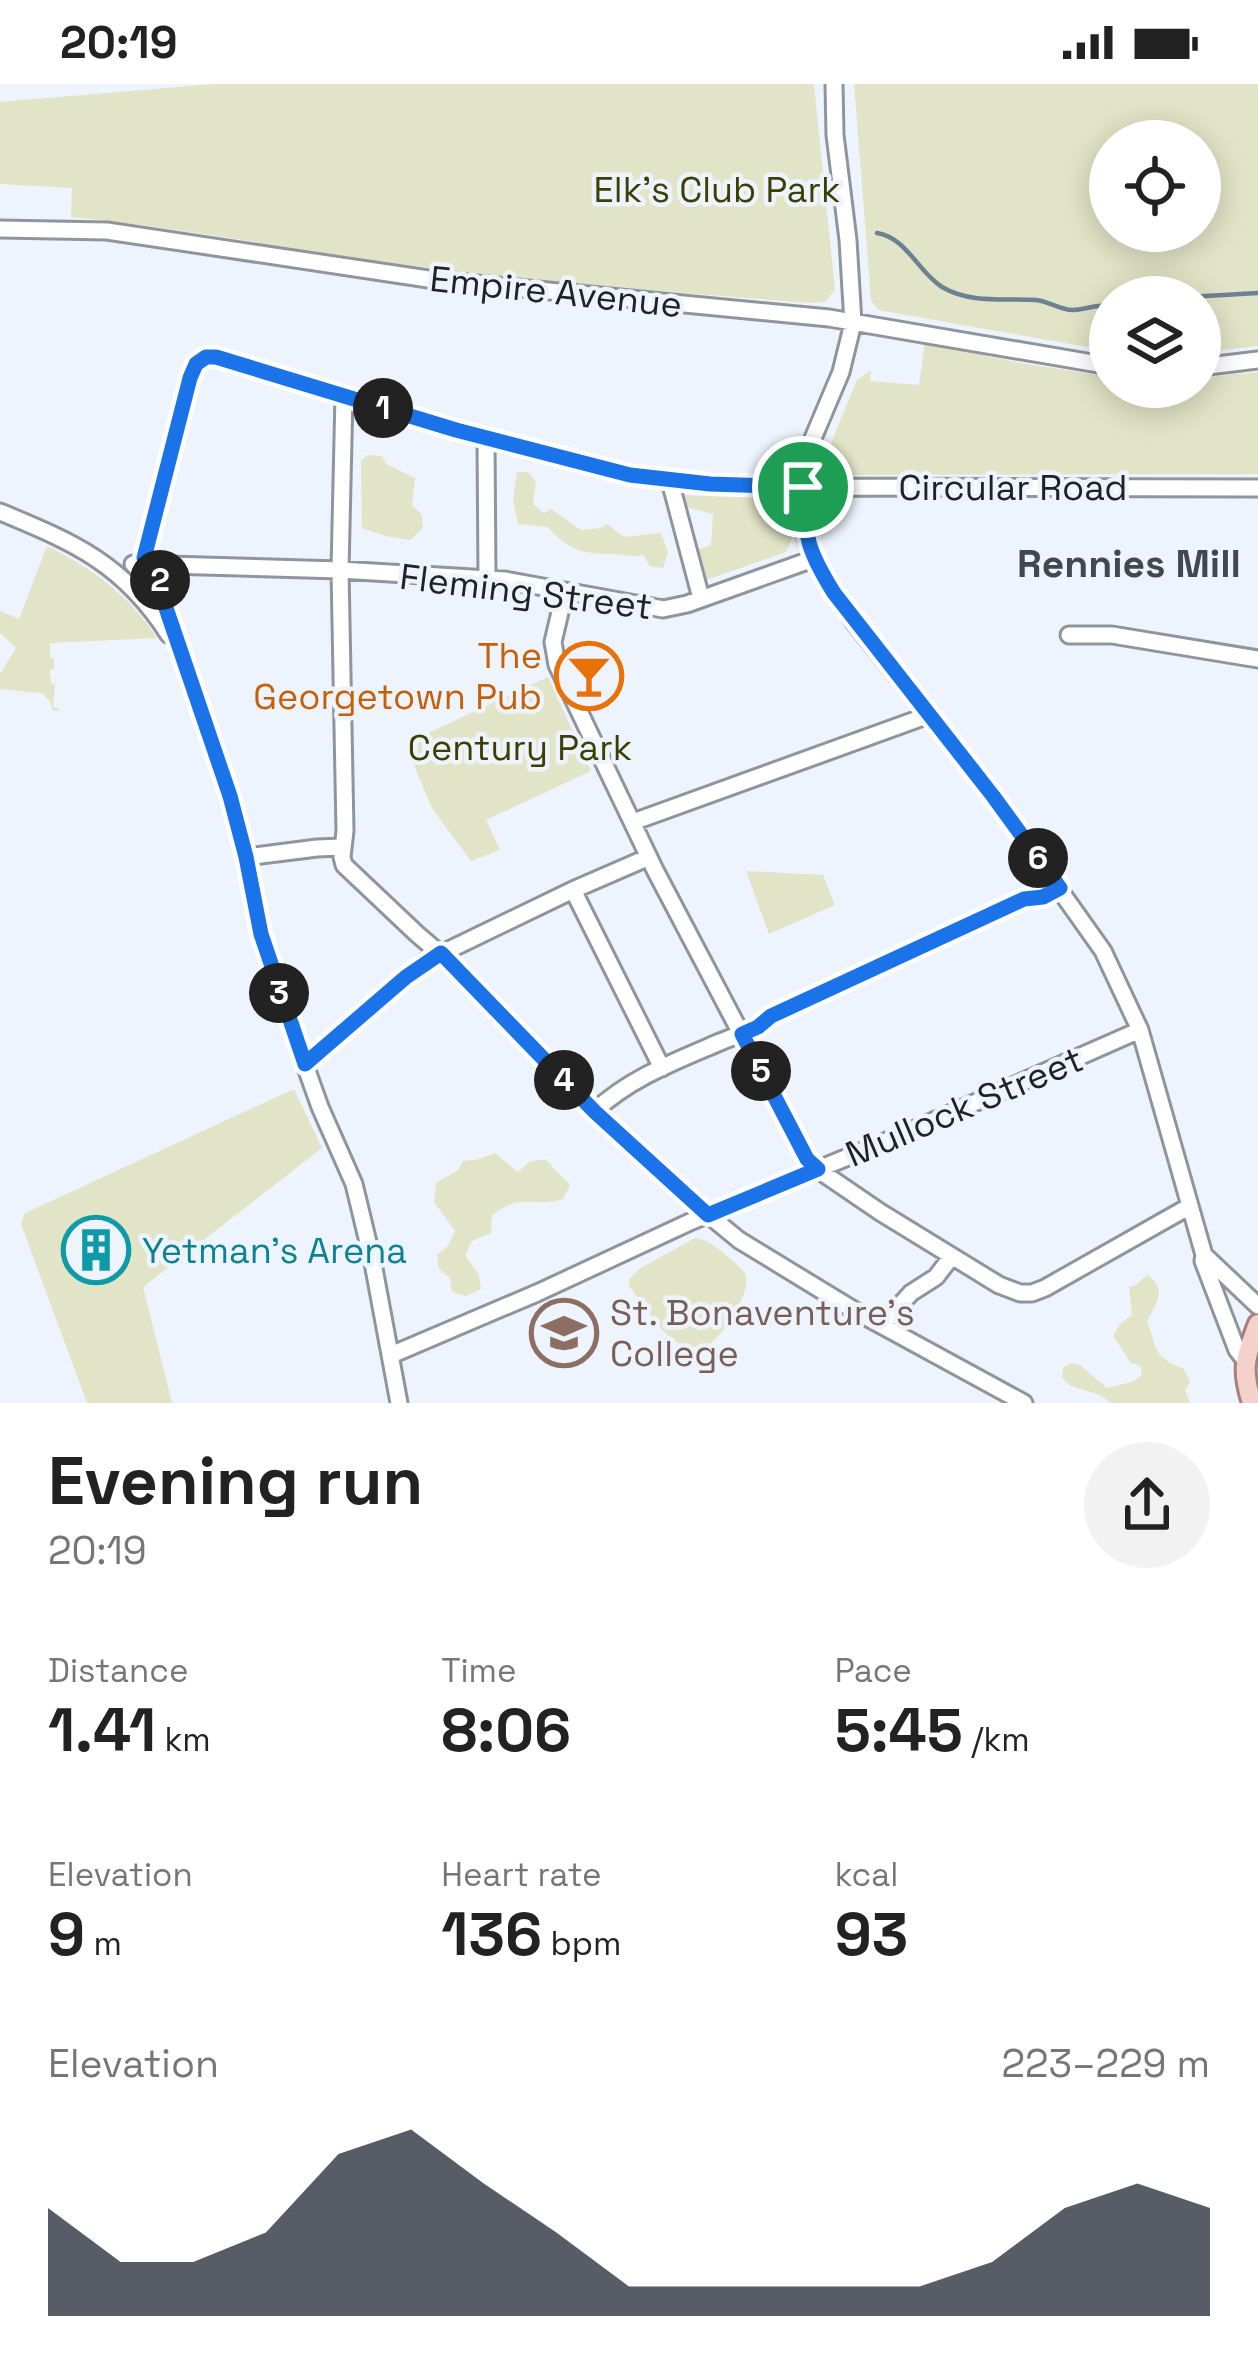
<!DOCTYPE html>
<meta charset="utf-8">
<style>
:root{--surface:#fff;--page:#f2f2f2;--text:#222;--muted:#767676;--accent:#111827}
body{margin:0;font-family:"Space Grotesk",sans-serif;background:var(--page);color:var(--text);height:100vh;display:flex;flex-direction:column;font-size:45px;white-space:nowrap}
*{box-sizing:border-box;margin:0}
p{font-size:39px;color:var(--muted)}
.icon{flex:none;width:66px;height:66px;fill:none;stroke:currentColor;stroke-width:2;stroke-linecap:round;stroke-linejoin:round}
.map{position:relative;height:1319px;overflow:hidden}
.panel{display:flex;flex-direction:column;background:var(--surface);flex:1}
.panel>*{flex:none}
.controls{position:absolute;left:1089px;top:36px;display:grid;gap:24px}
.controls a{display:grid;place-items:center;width:132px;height:132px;border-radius:50%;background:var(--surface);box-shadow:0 6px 30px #0003;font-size:60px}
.pin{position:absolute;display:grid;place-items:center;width:102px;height:102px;color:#fff;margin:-51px;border:6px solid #fff;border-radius:50%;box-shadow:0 3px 12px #0007}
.km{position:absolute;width:60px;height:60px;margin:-30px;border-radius:50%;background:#222;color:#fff;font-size:33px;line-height:60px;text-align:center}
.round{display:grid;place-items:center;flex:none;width:126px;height:126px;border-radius:63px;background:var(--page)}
.headline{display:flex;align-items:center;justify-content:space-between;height:204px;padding:0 48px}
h1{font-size:66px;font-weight:800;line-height:90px}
.stats{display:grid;grid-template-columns:repeat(3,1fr);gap:18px;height:204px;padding:12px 48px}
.stats div{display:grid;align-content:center}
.stats b{font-size:60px;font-weight:800}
.stats small{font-size:33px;font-weight:400}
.stats p{font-size:33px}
.chart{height:336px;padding:24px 48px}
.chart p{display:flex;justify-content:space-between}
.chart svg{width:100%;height:216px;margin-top:12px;fill:var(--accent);opacity:.7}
.status{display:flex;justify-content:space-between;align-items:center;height:84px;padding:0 60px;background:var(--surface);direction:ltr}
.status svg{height:33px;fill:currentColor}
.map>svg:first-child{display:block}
</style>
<div class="status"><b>20:19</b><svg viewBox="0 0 49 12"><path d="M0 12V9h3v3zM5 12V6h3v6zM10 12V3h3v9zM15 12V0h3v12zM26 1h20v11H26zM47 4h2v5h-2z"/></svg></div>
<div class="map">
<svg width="1258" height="1319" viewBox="0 0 1258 1319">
<rect width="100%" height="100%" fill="#edf4fd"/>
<path fill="#e1e4c6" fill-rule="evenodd" d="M 214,0 L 814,0 L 835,206 L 825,218 L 810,219 C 676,208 541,199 407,181 C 295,166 184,144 71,133 L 72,104 L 0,100 L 0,18 Z
M 854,0 L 1258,0 L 1258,262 L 1200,269 L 1200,213 L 1110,213 L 1110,267 L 878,226 L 871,216 ZM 1110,57 L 1200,57 L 1200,147 L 1110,147 Z
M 925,259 L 1015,278 L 1110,293 L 1110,303 L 1200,303 L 1200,294 L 1258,288 L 1258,390 L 836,391 L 826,381 L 828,366 L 857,296 L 871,286 L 870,297 L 919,301 Z
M 367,371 L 382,372 L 386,380 L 415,394 L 412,421 L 422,431 L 423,444 L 410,456 L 386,452 L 362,444 L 361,377 Z
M 517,388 L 528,388 L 536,398 L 533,420 L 544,429 L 551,425 L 581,446 L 600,444 L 607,440 L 624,453 L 661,449 L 668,468 L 663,484 L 650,482 L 643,471 C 631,474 623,470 612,470 C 582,470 568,466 548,443 L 518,440 L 513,415 Z
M 679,411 L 770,414 L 783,420 L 793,453 L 786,468 L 700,498 L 694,467 L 711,461 L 713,430 L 682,422 Z
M 47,462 C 93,485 129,511 157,554 L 50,559 L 50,574 L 54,574 L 54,585 L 50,586 L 51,599 L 55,600 L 53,623 L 58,624 L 58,627 L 52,626 L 51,619 L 42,609 L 0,605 L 0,590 L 16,564 L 0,549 L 0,527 L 19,535 Z
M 548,593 L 591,687 L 486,736 L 500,766 L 471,777 L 432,724 L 405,660 Z
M 746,787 L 823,791 L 835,821 L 769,850 Z
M 294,1005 L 322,1064 L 143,1203 L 172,1319 L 87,1319 L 21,1140 L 25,1129 Z
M 495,1069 L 518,1088 L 529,1078 L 545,1075 L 570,1101 L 563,1115 C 531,1125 524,1107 492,1131 L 491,1149 L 472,1157 L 465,1171 L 479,1191 L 481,1205 L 466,1212 L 452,1208 L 450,1194 L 439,1185 L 437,1171 L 448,1162 L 455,1147 L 434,1118 L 436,1099 L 458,1086 L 463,1077 L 476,1076 Z
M 695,1154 C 709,1156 716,1163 727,1172 C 733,1178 743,1184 746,1192 C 751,1208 721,1257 705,1262 C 697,1264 685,1263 678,1259 C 662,1251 641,1217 629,1202 L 629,1196 L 639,1185 Z
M 1147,1191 C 1169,1205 1155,1220 1147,1238 C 1159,1267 1151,1271 1184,1285 L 1190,1298 L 1185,1306 L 1190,1319 L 1111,1319 L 1100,1311 L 1071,1302 L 1062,1294 L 1063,1284 L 1071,1279 L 1080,1281 L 1107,1304 L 1132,1298 L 1142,1291 L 1141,1282 L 1131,1279 L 1113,1252 L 1120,1240 L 1132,1231 L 1129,1203 L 1136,1201 Z"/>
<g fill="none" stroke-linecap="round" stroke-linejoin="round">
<path stroke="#6c8293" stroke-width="4.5" d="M 877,149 C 907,154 918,188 942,203 C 971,220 1004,214 1036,216 C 1048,217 1061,226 1072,226 C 1084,226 1094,221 1110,221
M 1189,213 L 1258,209"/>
<g stroke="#8f959d" stroke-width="21">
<path id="minor" d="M 834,0 L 835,51 L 848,156 L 853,239 L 841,288 L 811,359 L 806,381 L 803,403 L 805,451 L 813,475 L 854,538 L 993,712 L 1103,867 L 1140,946 L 1204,1171 L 1203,1177 L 1237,1266 L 1244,1275
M 0,145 L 107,147 L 435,196 L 829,234 L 1110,282
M 1200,283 L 1258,276
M 344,311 L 340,486 L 345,747 L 342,773 L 344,781 L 417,850 L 459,886 L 595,1027 L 689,1115 L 739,1156 L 857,1228 L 1024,1319
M 486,355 L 487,495
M 670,397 L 701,514
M 0,428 C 75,459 124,480 169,551
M 144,474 L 190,294 L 196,280 L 211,272 L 486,355 L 608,386 L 670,397 L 803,403 L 1258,404
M 133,480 L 139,486 C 151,487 156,482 168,481 L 340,486 L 505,496 L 663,525 L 687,520 L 813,475
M 159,482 L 161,508 L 166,525 L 230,712 L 246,773 L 261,850 L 273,891 L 320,1023 L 354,1100 L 373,1179 L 399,1319
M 565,507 L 553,558 L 557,581 L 655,786 L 807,1075 L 817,1085 L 880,1128 L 999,1201 L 1020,1209 L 1032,1209 L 1045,1204 L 1190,1122
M 1069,551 L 1112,551 L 1258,575
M 633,738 L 929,631
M 246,773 L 317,764 L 342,763
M 573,806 L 662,984
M 305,981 L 426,877 L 573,806 L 649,773
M 595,1027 C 630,994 676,977 720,958 C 739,950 756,946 771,932 L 1024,815 L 1043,813 L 1060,804
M 1204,1171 L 1258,1222
M 882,1241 L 911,1209 L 936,1193 L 952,1172
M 391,1271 L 537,1209 L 692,1137 L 899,1052 L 1140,946"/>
</g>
<g stroke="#a6807a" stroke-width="24">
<path id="major" d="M 1252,1319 C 1241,1285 1245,1273 1258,1240"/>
</g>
<use href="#minor" stroke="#fff" stroke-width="15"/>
<use href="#major" stroke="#f5d1cb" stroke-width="18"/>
</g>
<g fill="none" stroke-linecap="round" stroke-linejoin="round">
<g stroke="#fff" stroke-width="24">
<path id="route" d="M 206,273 L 216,273 L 456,346 L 630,391 L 710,400 L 803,403 C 806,455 806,464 834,509 L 993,712 L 1060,804 L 1043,813 L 1024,815 L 771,932 L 758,943 L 742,950 L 807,1075 L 818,1085 L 708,1131 L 595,1028 L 441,869 L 406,893 L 305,980 L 261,850 L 246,773 L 230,712 L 166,524 L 161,508 L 159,482 L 152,475 L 144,474 L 190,294 L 196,280 Z"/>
</g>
<use href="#route" stroke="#1a73e8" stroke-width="15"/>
</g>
<defs>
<g id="bar-ring" transform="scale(3.45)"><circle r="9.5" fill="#edf4fd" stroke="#e8710a" stroke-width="1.5"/><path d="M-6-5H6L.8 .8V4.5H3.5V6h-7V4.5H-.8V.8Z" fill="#e8710a"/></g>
<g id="building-ring" transform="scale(3.45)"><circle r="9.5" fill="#edf4fd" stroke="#0f9aa8" stroke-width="1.5"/><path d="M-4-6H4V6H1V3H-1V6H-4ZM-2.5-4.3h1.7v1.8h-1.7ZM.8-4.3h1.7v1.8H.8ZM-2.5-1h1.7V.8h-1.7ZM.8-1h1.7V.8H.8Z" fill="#0f9aa8"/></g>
<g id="school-ring" transform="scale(3.45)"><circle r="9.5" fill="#edf4fd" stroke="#8d6e63" stroke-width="1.5"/><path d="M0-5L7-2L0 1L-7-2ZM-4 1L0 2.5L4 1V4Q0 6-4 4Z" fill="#8d6e63"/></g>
</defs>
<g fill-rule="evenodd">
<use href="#bar-ring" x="589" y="592"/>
<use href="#building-ring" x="96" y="1166"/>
<use href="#school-ring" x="564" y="1249"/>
</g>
<g text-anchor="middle" stroke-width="9" stroke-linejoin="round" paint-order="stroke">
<g font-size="36" fill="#3d3e01" stroke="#edf4fd">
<text x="717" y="118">Elk's Club Park</text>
<text x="520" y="676">Century Park</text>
</g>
<g font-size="36" fill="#202226" stroke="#edf4fd">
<text transform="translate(556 207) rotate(6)" y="13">Empire Avenue</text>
<text x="1013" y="416">Circular Road</text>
<text transform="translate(526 507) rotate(7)" y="13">Fleming Street</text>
<text transform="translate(964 1022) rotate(-23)" y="13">Mullock Street</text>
</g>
<g font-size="36" fill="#c56008" stroke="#edf4fd" text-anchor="end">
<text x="542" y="584">The<tspan x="542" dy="41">Georgetown Pub</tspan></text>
</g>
<g font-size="36" fill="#0d838f" stroke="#edf4fd" text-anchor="start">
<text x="142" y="1179">Yetman's Arena</text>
</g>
<g font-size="36" fill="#785e54" stroke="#edf4fd" text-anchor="start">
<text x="610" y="1241">St. Bonaventure's<tspan x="610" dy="41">College</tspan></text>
</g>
<g font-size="39" font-weight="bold" fill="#434850" stroke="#edf4fd">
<text x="1129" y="493">Rennies Mill</text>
</g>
</g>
</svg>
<div class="controls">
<a><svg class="icon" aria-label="locate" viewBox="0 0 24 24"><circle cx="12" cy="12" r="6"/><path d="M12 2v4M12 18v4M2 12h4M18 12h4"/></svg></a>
<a><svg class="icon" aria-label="layers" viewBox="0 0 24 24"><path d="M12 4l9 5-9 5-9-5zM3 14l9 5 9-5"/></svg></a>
</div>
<div class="pin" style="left:803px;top:403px;background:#1e9e55"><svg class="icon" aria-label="arrive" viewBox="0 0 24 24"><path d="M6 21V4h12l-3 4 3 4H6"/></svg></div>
<b class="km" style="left:383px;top:324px">1</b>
<b class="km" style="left:160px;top:496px">2</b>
<b class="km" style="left:279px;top:909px">3</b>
<b class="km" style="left:564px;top:996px">4</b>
<b class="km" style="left:761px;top:987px">5</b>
<b class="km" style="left:1038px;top:774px">6</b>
</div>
<section class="panel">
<div class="headline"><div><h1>Evening run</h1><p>20:19</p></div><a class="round"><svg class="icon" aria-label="share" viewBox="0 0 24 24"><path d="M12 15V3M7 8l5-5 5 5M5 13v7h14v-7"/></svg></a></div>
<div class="stats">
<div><p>Distance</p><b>1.41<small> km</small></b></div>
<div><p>Time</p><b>8:06</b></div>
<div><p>Pace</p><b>5:45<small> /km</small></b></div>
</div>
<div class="stats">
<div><p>Elevation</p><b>9<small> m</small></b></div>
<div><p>Heart rate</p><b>136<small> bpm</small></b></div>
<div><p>kcal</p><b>93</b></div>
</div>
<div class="chart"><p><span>Elevation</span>223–229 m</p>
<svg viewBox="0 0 160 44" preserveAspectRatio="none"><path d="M0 44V22L10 33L20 33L30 27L40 11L50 6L60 17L70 27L80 38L90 38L100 38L110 38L120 38L130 33L140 22L150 17L160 22V44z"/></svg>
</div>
</section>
